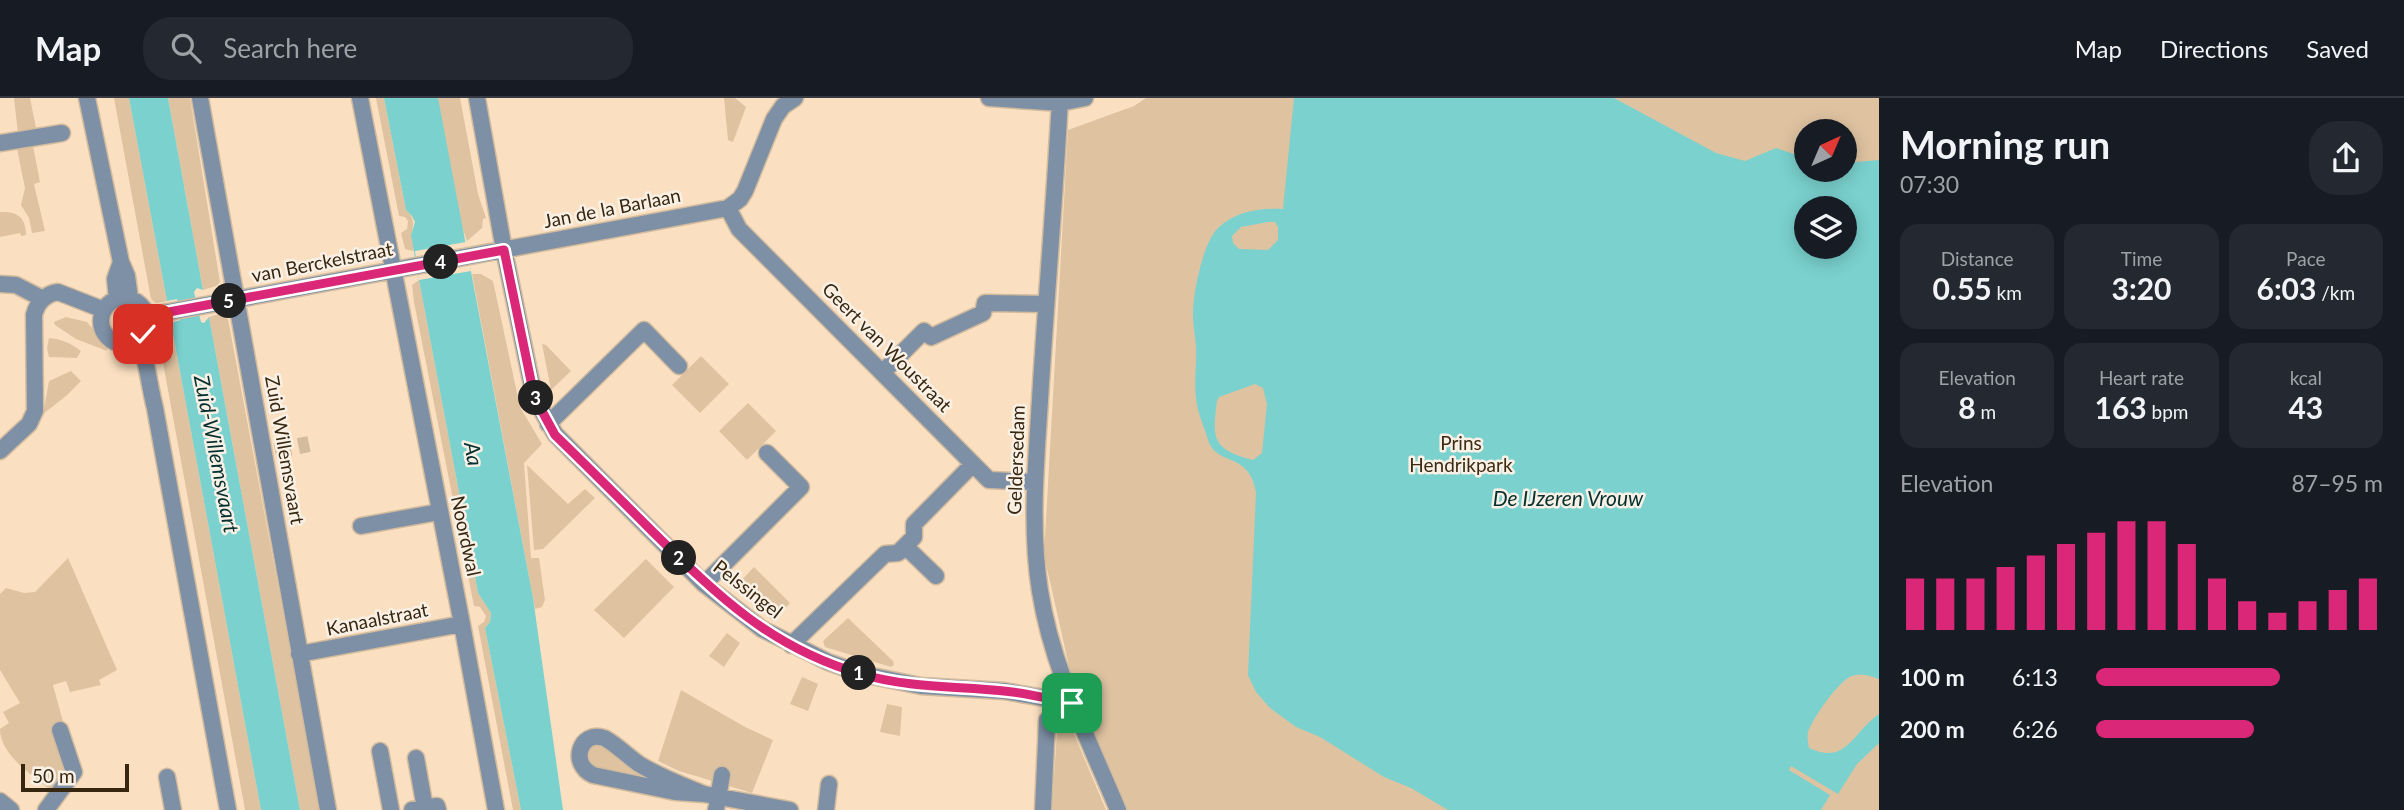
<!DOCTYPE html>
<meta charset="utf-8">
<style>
:root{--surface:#171b24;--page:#242831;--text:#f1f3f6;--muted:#9ea1a6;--line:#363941;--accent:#db2777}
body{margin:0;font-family:Lato,sans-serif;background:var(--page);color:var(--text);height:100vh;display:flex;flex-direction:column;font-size:26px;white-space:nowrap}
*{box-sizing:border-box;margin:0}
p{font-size:23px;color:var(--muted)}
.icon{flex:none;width:38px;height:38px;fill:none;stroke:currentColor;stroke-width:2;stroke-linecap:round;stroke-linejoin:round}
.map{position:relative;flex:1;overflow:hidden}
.details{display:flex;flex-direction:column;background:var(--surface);width:525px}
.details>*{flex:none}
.needle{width:46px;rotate:44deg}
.buttons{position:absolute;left:1794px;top:21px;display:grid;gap:14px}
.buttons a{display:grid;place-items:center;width:63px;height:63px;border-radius:50%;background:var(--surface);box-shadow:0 4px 18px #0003;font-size:35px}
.scale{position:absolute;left:21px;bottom:18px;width:108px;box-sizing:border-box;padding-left:7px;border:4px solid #372711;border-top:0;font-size:19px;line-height:24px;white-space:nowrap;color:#372711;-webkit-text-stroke:5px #f9f0e6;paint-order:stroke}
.pin{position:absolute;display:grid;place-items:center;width:60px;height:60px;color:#fff;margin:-30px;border-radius:14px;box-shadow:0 4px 10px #0006}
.km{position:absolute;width:35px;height:35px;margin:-18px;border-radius:50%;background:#222;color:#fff;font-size:19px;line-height:35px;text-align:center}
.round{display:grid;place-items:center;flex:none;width:74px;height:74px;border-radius:28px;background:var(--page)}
.head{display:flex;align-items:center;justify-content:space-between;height:119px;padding:0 21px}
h1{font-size:38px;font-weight:700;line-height:52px}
.metrics{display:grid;grid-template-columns:repeat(3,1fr);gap:10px;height:119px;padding:7px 21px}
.metrics div{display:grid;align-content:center;border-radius:18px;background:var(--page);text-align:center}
.metrics b{font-size:30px;font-weight:700}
.metrics small{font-size:19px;font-weight:400}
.metrics p{font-size:19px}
.chart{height:196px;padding:14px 21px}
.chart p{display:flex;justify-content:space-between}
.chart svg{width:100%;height:126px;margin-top:7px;stroke:var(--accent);stroke-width:6}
ul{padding:0 21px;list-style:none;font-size:23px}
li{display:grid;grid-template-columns:112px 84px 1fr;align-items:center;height:52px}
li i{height:18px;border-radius:9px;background:var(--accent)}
header{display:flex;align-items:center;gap:42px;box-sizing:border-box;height:98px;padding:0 35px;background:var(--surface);border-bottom:2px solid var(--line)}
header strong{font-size:33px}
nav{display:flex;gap:38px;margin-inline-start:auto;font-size:24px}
.search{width:490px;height:63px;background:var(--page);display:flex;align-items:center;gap:18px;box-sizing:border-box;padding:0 24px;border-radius:28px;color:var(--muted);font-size:26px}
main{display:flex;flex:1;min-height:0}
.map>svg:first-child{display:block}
</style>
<header>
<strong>Map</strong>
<div class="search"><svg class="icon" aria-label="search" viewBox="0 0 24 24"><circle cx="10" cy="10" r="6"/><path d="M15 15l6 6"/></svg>Search here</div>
<nav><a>Map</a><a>Directions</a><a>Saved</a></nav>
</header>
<main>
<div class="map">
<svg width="1879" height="712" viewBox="0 0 1879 712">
<rect width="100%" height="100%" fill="#fae0c1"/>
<path fill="#dfc3a1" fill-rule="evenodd" d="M 14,0 L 30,0 L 37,35 L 18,36 Z
M 114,0 L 129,0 L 167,203 L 156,205 L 151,201 Z
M 168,0 L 190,0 L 220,184 L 216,188 L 203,192 Z
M 376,0 L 384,0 L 406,112 C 418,123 411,129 412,141 C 413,145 414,149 413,153 L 405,151 L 401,135 L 407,131 L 408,123 L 405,119 L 399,118 Z
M 436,0 L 460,0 L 478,96 L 486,120 L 483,121 L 482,130 L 467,143 L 459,120 Z
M 724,0 L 735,0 L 746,9 L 733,44 L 728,42 Z
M 1146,0 L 1879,0 L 1879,712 L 1124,712 L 1092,636 L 1095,634 L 1073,586 L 1044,457 L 1068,32 L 1134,8 ZM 1806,33 L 1844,33 L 1844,72 L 1806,72 ZM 1806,110 L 1844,110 L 1844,149 L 1806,149 Z
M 33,48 L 40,84 L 34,86 L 45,133 L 32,135 L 29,120 L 21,107 L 25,90 L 17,51 Z
M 0,114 C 17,113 26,119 26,137 L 21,138 L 20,135 L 0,139 Z
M 472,176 L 481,176 L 493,183 L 520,309 L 542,346 L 524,365 L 531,460 L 539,460 L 545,502 L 542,509 L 535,511 Z
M 419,182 L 478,495 L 491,515 L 490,524 L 485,530 L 521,712 L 513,712 L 478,528 L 484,524 L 486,518 L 480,509 L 474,508 L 414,204 L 412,187 Z
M 219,216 L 228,221 L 320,712 L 300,712 L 209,219 Z
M 66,219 L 87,224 L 107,247 L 107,253 L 76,241 L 55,227 L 54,224 Z
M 171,225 L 261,712 L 245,712 L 157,232 L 161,227 Z
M 49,240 C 61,241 71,245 81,253 L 77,260 L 49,259 L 47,250 Z
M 542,246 L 546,247 L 571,273 L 551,292 Z
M 701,258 L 729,286 L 700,315 L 672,287 Z
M 71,273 L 81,283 L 66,298 L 43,316 L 49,283 Z
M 748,305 L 776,333 L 747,362 L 719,333 Z
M 527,367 L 568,406 L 585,391 L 595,400 L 543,451 L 534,452 Z
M 68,460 L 117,572 L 99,582 L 101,587 L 70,594 L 66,583 L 53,587 L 71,653 L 71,662 L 52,693 C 33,678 0,657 0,631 L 9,625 L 3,614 L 20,605 L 0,572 L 0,496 L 6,490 L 24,495 L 35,494 Z
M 646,461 L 674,489 L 624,540 L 594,512 Z
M 754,469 L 790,505 L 773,523 L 737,487 Z
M 848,520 L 893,563 L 894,567 L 891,569 L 825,549 L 823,543 Z
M 727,535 L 740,545 L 724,569 L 709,558 Z
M 802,579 L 818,586 L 808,613 L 790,606 Z
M 681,592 L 745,629 L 773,642 L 752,695 L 679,673 L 658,663 Z
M 887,606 L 902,609 L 900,638 L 880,634 Z
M 1058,618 L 1069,624 L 1106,712 L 1052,712 Z
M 601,646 L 655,683 L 592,670 L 588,667 L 586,653 L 592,647 Z"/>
<path fill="#7ad1ce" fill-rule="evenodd" d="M 129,0 L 168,0 L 203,192 L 197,190 L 194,194 L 201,224 L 204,225 L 209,219 L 300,712 L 261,712 L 171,225 L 180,222 L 177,201 L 167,203 Z
M 384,0 L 438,0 L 533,500 L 563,712 L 521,712 L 485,530 L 490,524 L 491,515 L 478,495 L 419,182 L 411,137 L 415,124 L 412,118 L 406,112 Z
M 1294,0 L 1614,0 L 1716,55 L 1745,63 L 1776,50 L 1806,60 L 1806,72 L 1844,72 L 1845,65 L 1879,62 L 1879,581 C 1872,578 1860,575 1852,578 C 1838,583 1813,620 1808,634 C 1807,639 1808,645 1809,650 C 1847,667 1851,636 1879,616 L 1879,645 L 1857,666 L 1838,696 L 1791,668 L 1789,672 L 1830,697 L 1821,712 L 1448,712 L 1411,690 L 1384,679 L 1320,639 L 1296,629 L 1270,610 L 1256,594 L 1248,577 L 1256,394 C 1249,353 1217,369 1208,342 C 1205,331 1199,318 1197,307 C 1193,287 1197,268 1196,248 C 1195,237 1193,227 1193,216 C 1193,194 1203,145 1218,130 C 1236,113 1260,110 1283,111 ZM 1806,110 L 1844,110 L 1844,149 L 1806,149 ZM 1268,124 L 1275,124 L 1278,129 L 1278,142 L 1268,152 L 1239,151 L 1233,145 L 1232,138 L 1241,129 ZM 1255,286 L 1263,290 L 1267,306 L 1262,355 L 1253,362 C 1212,351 1212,341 1217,303 L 1219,299 Z"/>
<path fill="#fae0c1" d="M 466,144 L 471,173 L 419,182 L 415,153 Z"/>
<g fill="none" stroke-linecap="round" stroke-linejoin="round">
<path stroke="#d3bb9e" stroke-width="16" stroke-dasharray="16 8" stroke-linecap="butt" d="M 275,353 L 309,346"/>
<g stroke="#d3bb9e" stroke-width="19">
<path id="minor" d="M 87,0 L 121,164 L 127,178 L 130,200
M 200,0 L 328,712
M 360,0 L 462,526 L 496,712
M 477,0 L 504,152 L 532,288 L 537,304 L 555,336 L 704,486 L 762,531 L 828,564 L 862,576 L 921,588 L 1004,593 L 1072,605
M 989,0 L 1060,5 L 1085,0
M 1060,0 C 1055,101 1046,201 1040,302 C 1036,365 1030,430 1040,493 C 1052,570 1088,640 1118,712
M 0,45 L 62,35
M 728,110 L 739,131 L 989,382 L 1035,384
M 0,186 L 16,187 L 43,201
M101 223a23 23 0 1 1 46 0a23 23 0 1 1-46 0Z
M 117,201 L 115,181 L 121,164
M 147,218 L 728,110 L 740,101 L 745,93 L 774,21 L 783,8 L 795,0
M 139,241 C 147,262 149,287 155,310 L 228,712
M 883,274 L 924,233 L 931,239 L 983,215 L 985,205 L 1045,206
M 548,326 L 644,232 L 679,268
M 0,353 L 29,326 L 35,313 L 34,217 C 37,205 45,196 58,194 L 104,212
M 361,428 L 439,414
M 905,448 L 936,478
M 704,486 L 801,389 L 767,355
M 791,547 L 885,456 L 898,455 L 914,439 L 914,426 L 973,366
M 299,556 L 462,526
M 380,653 L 391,712
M 416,660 L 425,710
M 167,679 L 173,712
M 704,696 C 682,687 660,679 639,666 C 630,660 612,643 604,640 C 580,632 569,666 593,677 L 675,694 L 704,696 L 790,712
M 0,703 L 11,712
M 46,712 L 74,674 L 60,632
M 412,712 L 437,708 L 438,712
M 716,712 L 722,677
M 826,712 L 829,686
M 1043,712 L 1047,622"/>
</g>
<use href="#minor" stroke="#7e90a5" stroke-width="16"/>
</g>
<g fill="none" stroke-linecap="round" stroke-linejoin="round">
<g stroke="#fff" stroke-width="14">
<path id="route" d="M 143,236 L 146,230 L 147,218 L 504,152 L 532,288 L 537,304 L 555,337 C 588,369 621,402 653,434 C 718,498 771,550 861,576 C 908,590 956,588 1004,593 C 1027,595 1049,601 1072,605"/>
</g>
<use href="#route" stroke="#db2777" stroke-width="9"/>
</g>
<g text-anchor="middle" stroke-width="5" stroke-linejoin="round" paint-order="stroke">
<g font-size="19" fill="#372711" stroke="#f9f0e6">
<text transform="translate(612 110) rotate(-11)" y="7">Jan de la Barlaan</text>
<text transform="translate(322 164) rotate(-11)" y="7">van Berckelstraat</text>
<text transform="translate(887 249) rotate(45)" y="7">Geert van Woustraat</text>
<text transform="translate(285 352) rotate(80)" y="7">Zuid Willemsvaart</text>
<text transform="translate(1016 362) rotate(-88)" y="7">Geldersedam</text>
<text transform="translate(466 438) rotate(78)" y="7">Noordwal</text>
<text transform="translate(748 491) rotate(38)" y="7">Pelssingel</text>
<text transform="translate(377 521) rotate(-11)" y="7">Kanaalstraat</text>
</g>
<g font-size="19" fill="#3d2b13" stroke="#f9f0e6">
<text x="1461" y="352">Prins<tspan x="1461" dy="22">Hendrikpark</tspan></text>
</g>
<g font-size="21" font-style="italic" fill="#043130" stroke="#f9f0e6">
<text transform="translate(216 356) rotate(79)" y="7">Zuid-Willemsvaart</text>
<text transform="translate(473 356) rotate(80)" y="7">Aa</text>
<text x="1568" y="408">De IJzeren Vrouw</text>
</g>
</g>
</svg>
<div class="buttons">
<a><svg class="needle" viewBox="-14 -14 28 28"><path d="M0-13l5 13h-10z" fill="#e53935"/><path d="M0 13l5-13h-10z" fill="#9ea1a6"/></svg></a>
<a><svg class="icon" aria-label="layers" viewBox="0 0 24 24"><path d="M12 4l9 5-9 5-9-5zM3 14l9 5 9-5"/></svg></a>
</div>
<div class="scale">50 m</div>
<div class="pin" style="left:1072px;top:605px;background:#1e9e55"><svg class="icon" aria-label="arrive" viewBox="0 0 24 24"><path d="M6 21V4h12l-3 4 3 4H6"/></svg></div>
<div class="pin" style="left:143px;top:236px;background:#d93025"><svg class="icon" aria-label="check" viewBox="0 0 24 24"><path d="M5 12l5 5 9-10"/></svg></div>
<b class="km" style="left:859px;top:575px">1</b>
<b class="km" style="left:679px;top:460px">2</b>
<b class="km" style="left:536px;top:300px">3</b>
<b class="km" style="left:441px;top:164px">4</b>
<b class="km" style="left:229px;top:203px">5</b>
</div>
<section class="details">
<div class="head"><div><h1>Morning run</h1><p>07:30</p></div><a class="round"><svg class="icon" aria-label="share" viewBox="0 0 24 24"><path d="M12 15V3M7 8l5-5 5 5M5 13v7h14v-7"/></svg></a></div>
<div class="metrics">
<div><p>Distance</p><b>0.55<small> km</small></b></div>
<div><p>Time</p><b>3:20</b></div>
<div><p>Pace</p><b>6:03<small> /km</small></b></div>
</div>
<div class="metrics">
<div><p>Elevation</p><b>8<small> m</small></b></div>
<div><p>Heart rate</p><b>163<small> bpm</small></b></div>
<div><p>kcal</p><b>43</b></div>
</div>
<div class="chart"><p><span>Elevation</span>87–95 m</p>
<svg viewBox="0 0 160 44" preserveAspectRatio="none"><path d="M5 44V26M15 44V26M25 44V26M35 44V22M45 44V18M55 44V14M65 44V10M75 44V6M85 44V6M95 44V14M105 44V26M115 44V34M125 44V38M135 44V34M145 44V30M155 44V26"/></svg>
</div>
<ul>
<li><b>100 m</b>6:13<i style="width:64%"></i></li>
<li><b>200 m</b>6:26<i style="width:55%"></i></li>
</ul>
</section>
</main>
